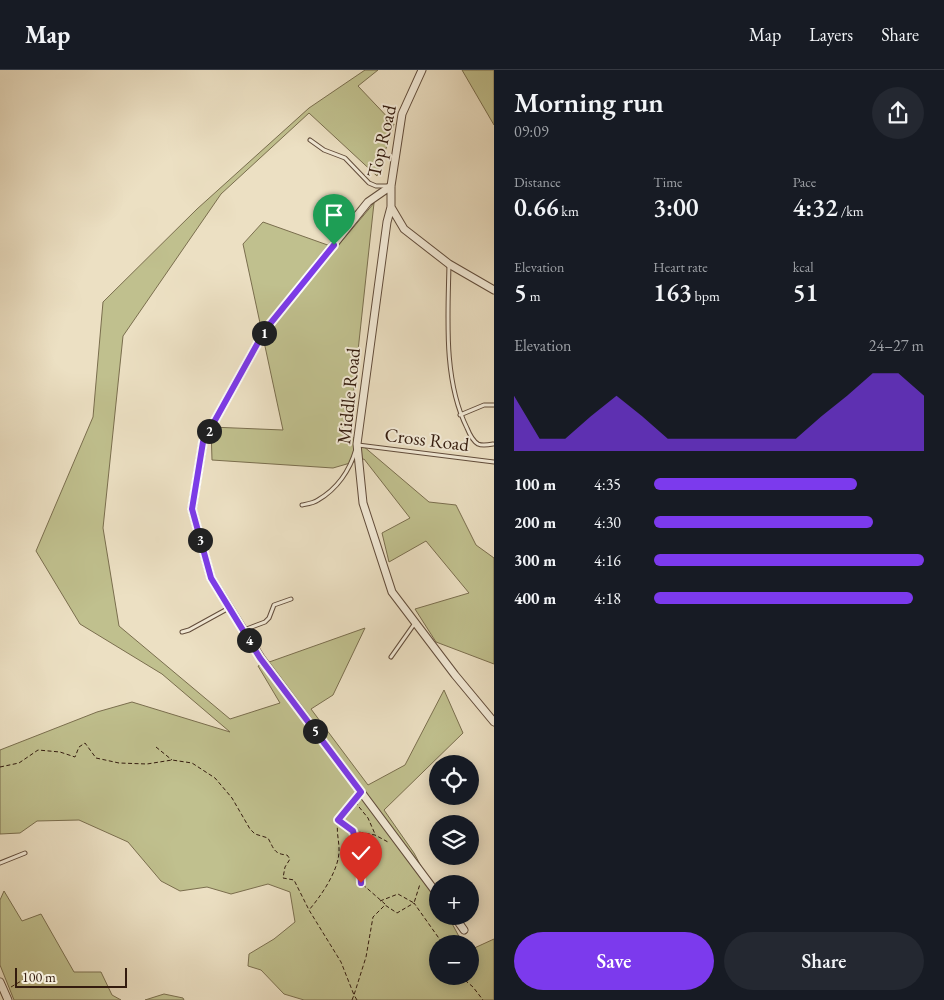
<!DOCTYPE html>
<meta charset="utf-8">
<style>
:root{--surface:#171b24;--page:#242831;--text:#f1f3f6;--muted:#9ea1a6;--line:#363941;--accent:#7c3aed}
body{margin:0;font-family:"EB Garamond",serif;background:var(--page);color:var(--text);height:100vh;display:flex;flex-direction:column;font-size:19px;white-space:nowrap}
*{box-sizing:border-box;margin:0}
p{font-size:16px;color:var(--muted)}
.icon{flex:none;width:28px;height:28px;fill:none;stroke:currentColor;stroke-width:2;stroke-linecap:round;stroke-linejoin:round}
.map{position:relative;flex:1;overflow:hidden}
.side{display:flex;flex-direction:column;background:var(--surface);width:450px}
.side>*{flex:none}
.fabs{position:absolute;left:429px;top:685px;display:grid;gap:10px}
.fabs a{display:grid;place-items:center;width:50px;height:50px;border-radius:50%;background:var(--surface);box-shadow:0 2px 12px #0003;font-size:25px}
.scale{position:absolute;left:15px;bottom:12px;width:112px;box-sizing:border-box;padding-left:5px;border:2px solid #331b0e;border-top:0;font-size:14px;line-height:18px;white-space:nowrap;color:#331b0e;-webkit-text-stroke:4px #f3ebd8;paint-order:stroke}
.pin{position:absolute;display:grid;place-items:center;width:42px;height:42px;color:#fff;margin:-51px -21px;border-radius:50% 50% 50% 0;rotate:-45deg;box-shadow:0 0 5px #0007}
.pin .icon{rotate:45deg}
.km{position:absolute;width:25px;height:25px;margin:-12px;border-radius:50%;background:#222;color:#fff;font-size:14px;line-height:25px;text-align:center}
.round{display:grid;place-items:center;flex:none;width:52px;height:52px;border-radius:26px;background:var(--page)}
.summary{display:flex;align-items:center;justify-content:space-between;height:85px;padding:0 20px}
h1{font-size:28px;font-weight:600;line-height:38px}
.figures{display:grid;grid-template-columns:repeat(3,1fr);gap:8px;height:85px;padding:5px 20px}
.figures div{display:grid;align-content:center}
.figures b{font-size:25px;font-weight:600}
.figures small{font-size:14px;font-weight:400}
.figures p{font-size:14px}
.chart{height:140px;padding:10px 20px}
.chart p{display:flex;justify-content:space-between}
.chart svg{width:100%;height:90px;margin-top:5px;fill:var(--accent);opacity:.7}
.primary-button{display:flex;gap:10px;margin-top:auto;padding:10px 20px}
.primary-button a{flex:1;height:58px;border-radius:30px;background:var(--accent);color:#fff;font-size:20px;font-weight:600;line-height:58px;text-align:center}
.primary-button a+a{background:var(--page);color:var(--text)}
ul{padding:0 20px;list-style:none;font-size:16px}
li{display:grid;grid-template-columns:80px 60px 1fr;align-items:center;height:38px}
li i{height:12px;border-radius:6px;background:var(--accent)}
header{display:flex;align-items:center;gap:30px;box-sizing:border-box;height:70px;padding:0 25px;background:var(--surface);border-bottom:1px solid var(--line)}
header strong{font-size:24px}
nav{display:flex;gap:28px;margin-inline-start:auto;font-size:18px}
main{display:flex;flex:1;min-height:0}
.map>svg:first-child{display:block}
</style>
<header>
<strong>Map</strong>
<nav><a>Map</a><a>Layers</a><a>Share</a></nav>
</header>
<main>
<div class="map">
<svg width="494" height="930" viewBox="0 0 494 930">
<rect width="100%" height="100%" fill="#ece0c3"/>
<filter id="stains"><feTurbulence type="fractalNoise" baseFrequency=".004" numOctaves="4"/><feColorMatrix values="0 0 0 0 .2 0 0 0 0 .09 0 0 0 0 .02 0 0 0 .5 -.17"/></filter>
<radialGradient id="worn" r=".72"><stop offset=".6" stop-color="#630" stop-opacity="0"/><stop offset="1" stop-color="#630" stop-opacity=".3"/></radialGradient>
<path fill="#c0c08e" stroke="#7a6e4e" d="M 365,0 L 378,0 L 358,16 L 394,54 L 377,106 L 309,43 L 221,124 L 123,266 L 103,458 L 119,556 L 230,649 L 280,633 L 258,596 L 365,558 L 333,625 L 311,639 L 368,715 L 405,695 L 444,620 L 463,663 L 384,740 L 414,783 L 437,826 L 438,846 L 448,846 L 463,874 L 438,874 L 438,906 L 470,906 L 470,880 L 494,869 L 494,930 L 304,930 L 284,924 L 261,900 L 248,896 L 249,884 L 274,869 L 295,852 L 290,822 L 268,814 L 231,824 L 207,817 L 180,821 L 161,811 L 128,772 L 79,750 L 37,751 L 20,763 L 0,764 L 0,680 L 97,642 L 132,632 L 230,662 L 162,604 L 80,554 L 36,481 L 93,347 L 103,232 L 197,139 L 309,38 Z
M 462,0 L 494,0 L 494,55 Z
M 374,133 L 349,364 L 429,432 L 456,435 L 476,475 L 494,488 L 494,594 L 436,572 L 415,539 L 469,523 L 426,471 L 389,492 L 382,463 L 410,448 L 364,389 L 333,398 L 212,390 L 211,357 L 283,360 L 243,174 L 263,152 L 336,178 Z
M 4,821 L 22,851 L 41,844 L 74,902 L 101,902 L 112,925 L 121,930 L 14,930 L 0,895 L 0,830 Z
M 164,924 L 183,928 L 184,930 L 145,930 Z"/>
<g fill="none" stroke-linecap="round" stroke-linejoin="round">
<g stroke="#614c3b" stroke-width="5">
<path id="lane" d="M 310,70 L 324,80 L 345,88 L 369,113 L 376,116 L 388,116
M 449,194 C 448,246 443,310 467,358 C 469,363 473,371 478,374 C 482,376 488,375 493,374
M 460,345 L 484,335 L 494,335
M 358,375 L 494,392
M 302,435 C 307,434 314,433 318,430 C 337,419 350,400 356,379
M 244,560 L 265,552 L 269,548 L 274,535 L 291,529
M 182,562 L 189,560 L 229,538
M 391,587 L 415,553
M 0,793 L 25,783"/>
</g>
<g stroke="#614c3b" stroke-width="9">
<path id="street" d="M 422,0 L 402,44 L 391,116 L 391,137 L 387,152 L 357,374 L 363,433 L 392,522 L 455,605 L 494,652
M 391,116 L 368,132 L 265,260 L 203,372 L 192,439 L 211,508 L 261,588 L 438,825
M 391,137 L 404,159 L 449,194 L 494,220
M 454,846 L 464,860
M 0,912 L 8,930"/>
</g>
<path stroke="#331b0e" stroke-width="1" stroke-dasharray="4 2.5" stroke-linecap="butt" d="M 156,677 L 172,690
M 0,697 L 19,693 L 38,680 L 60,682 L 75,687 L 79,677 L 85,673 L 96,688 L 119,693 L 147,694 L 172,690 L 192,693 L 215,708 L 232,728 L 250,759 L 255,764 L 268,768 C 274,779 274,784 287,785 L 290,789 L 285,797 L 283,808 L 294,810 L 309,840
M 355,732 L 368,748 L 375,764
M 340,751 L 353,761 L 360,793 L 361,813 L 385,834
M 353,761 L 375,765 L 388,772
M 380,831 L 398,824 L 414,833 L 420,814
M 460,906 L 473,917 L 483,930
M 11,917 L 33,904
M 352,930 L 354,925 L 341,892 L 309,840 C 321,826 340,799 339,779 C 339,770 336,761 338,752 C 341,744 351,734 357,727
M 357,930 L 354,925 L 366,887 L 373,847 L 385,835 L 397,843 L 414,833 L 443,874"/>
<use href="#lane" stroke="#f3ebd8" stroke-width="3"/>
<use href="#street" stroke="#f3ebd8" stroke-width="7"/>
</g>
<g fill="none" stroke-linecap="round" stroke-linejoin="round">
<g stroke="#fff" stroke-width="10">
<path id="route" d="M 334,175 L 265,260 L 203,372 L 192,439 L 211,508 L 260,588 L 361,722 L 338,750 L 353,761 L 360,793 L 361,813"/>
</g>
<use href="#route" stroke="#7c3aed" stroke-width="6"/>
</g>
<g text-anchor="middle" stroke-width="4" stroke-linejoin="round" paint-order="stroke">
<g font-size="19" fill="#331b0e" stroke="#f3ebd8">
<text transform="translate(381 71) rotate(-77)" y="7">Top Road</text>
<text transform="translate(348 326) rotate(-84)" y="7">Middle Road</text>
<text transform="translate(427 369) rotate(7)" y="7">Cross Road</text>
</g>
</g>
<rect width="100%" height="100%" filter="url(#stains)"/>
<rect width="100%" height="100%" fill="url(#worn)"/>
</svg>
<div class="fabs">
<a><svg class="icon" aria-label="locate" viewBox="0 0 24 24"><circle cx="12" cy="12" r="6"/><path d="M12 2v4M12 18v4M2 12h4M18 12h4"/></svg></a>
<a><svg class="icon" aria-label="layers" viewBox="0 0 24 24"><path d="M12 4l9 5-9 5-9-5zM3 14l9 5 9-5"/></svg></a>
<a>+</a>
<a>−</a>
</div>
<div class="scale">100 m</div>
<div class="pin" style="left:334px;top:175px;background:#1e9e55"><svg class="icon" aria-label="arrive" viewBox="0 0 24 24"><path d="M6 21V4h12l-3 4 3 4H6"/></svg></div>
<div class="pin" style="left:361px;top:813px;background:#d93025"><svg class="icon" aria-label="check" viewBox="0 0 24 24"><path d="M5 12l5 5 9-10"/></svg></div>
<b class="km" style="left:264px;top:263px">1</b>
<b class="km" style="left:209px;top:361px">2</b>
<b class="km" style="left:200px;top:470px">3</b>
<b class="km" style="left:249px;top:570px">4</b>
<b class="km" style="left:315px;top:661px">5</b>
</div>
<section class="side">
<div class="summary"><div><h1>Morning run</h1><p>09:09</p></div><a class="round"><svg class="icon" aria-label="share" viewBox="0 0 24 24"><path d="M12 15V3M7 8l5-5 5 5M5 13v7h14v-7"/></svg></a></div>
<div class="figures">
<div><p>Distance</p><b>0.66<small> km</small></b></div>
<div><p>Time</p><b>3:00</b></div>
<div><p>Pace</p><b>4:32<small> /km</small></b></div>
</div>
<div class="figures">
<div><p>Elevation</p><b>5<small> m</small></b></div>
<div><p>Heart rate</p><b>163<small> bpm</small></b></div>
<div><p>kcal</p><b>51</b></div>
</div>
<div class="chart"><p><span>Elevation</span>24–27 m</p>
<svg viewBox="0 0 160 44" preserveAspectRatio="none"><path d="M0 44V17L10 38L20 38L30 27L40 17L50 27L60 38L70 38L80 38L90 38L100 38L110 38L120 27L130 17L140 6L150 6L160 17V44z"/></svg>
</div>
<ul>
<li><b>100 m</b>4:35<i style="width:75%"></i></li>
<li><b>200 m</b>4:30<i style="width:81%"></i></li>
<li><b>300 m</b>4:16<i style="width:100%"></i></li>
<li><b>400 m</b>4:18<i style="width:96%"></i></li>
</ul>
<div class="primary-button"><a>Save</a><a>Share</a></div>
</section>
</main>
